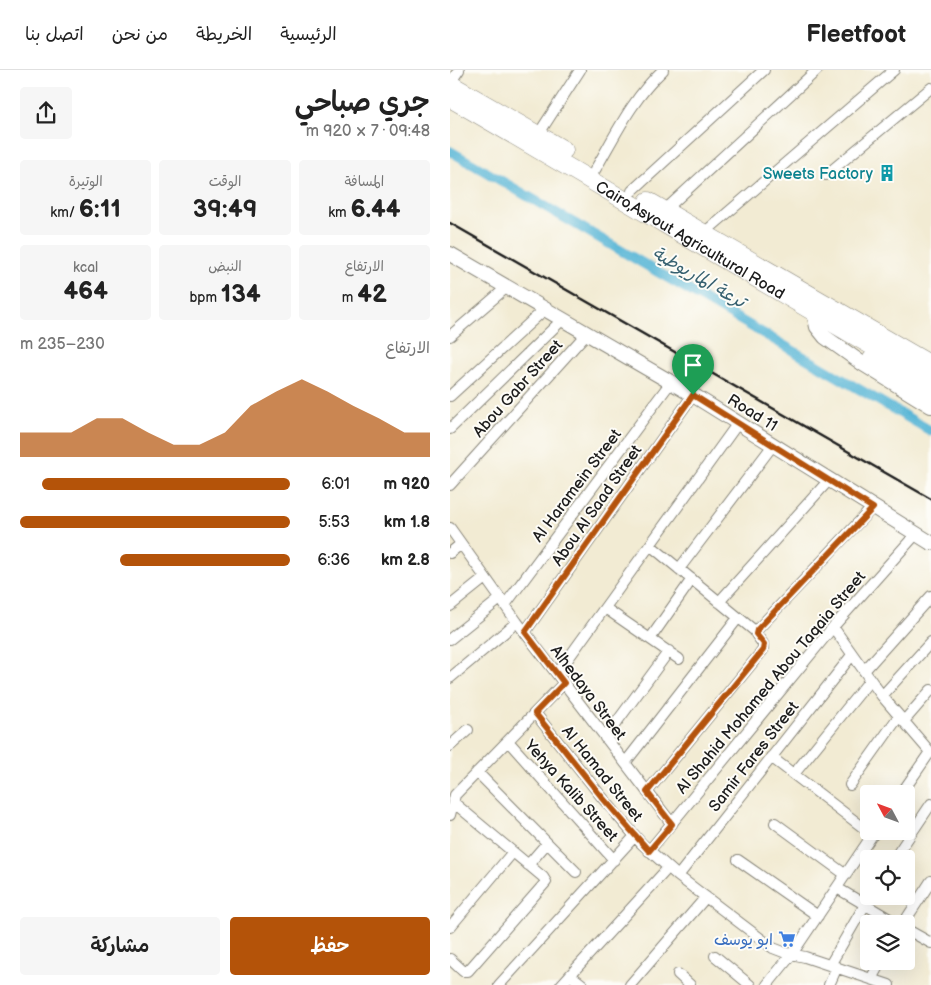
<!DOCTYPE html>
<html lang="ar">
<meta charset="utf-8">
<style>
:root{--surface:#fff;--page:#f6f6f6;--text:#222;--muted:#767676;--line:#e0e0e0;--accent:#b45309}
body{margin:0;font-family:"Balsamiq Sans","Playpen Sans Arabic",sans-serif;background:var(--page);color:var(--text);direction:rtl;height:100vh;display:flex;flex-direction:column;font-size:19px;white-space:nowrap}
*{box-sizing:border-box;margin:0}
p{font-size:16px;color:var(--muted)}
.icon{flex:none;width:28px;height:28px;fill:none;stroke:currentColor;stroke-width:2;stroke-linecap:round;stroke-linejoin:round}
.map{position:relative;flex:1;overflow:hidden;direction:ltr}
.sheet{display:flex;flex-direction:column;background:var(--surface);width:450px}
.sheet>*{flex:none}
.needle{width:32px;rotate:311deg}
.buttons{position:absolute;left:410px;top:715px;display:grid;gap:10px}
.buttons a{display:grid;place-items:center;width:55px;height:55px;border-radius:5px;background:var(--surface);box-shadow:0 5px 20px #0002;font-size:25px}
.pin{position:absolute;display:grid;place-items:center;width:42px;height:42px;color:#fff;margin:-51px -21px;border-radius:50% 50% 50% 0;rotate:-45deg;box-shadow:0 0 5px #0007}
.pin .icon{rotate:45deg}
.round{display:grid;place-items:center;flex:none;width:52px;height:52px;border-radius:5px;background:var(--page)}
.headline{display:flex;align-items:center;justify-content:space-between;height:85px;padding:0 20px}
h1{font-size:28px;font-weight:600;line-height:38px}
.stats{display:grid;grid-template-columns:repeat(3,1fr);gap:8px;height:85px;padding:5px 20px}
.stats div{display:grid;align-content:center;border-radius:5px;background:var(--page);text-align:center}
.stats b{font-size:25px;font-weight:600}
.stats small{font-size:14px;font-weight:400}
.stats p{font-size:14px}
.chart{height:140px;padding:10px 20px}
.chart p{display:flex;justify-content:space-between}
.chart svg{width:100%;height:90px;margin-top:5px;fill:var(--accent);opacity:.7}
.primary-button{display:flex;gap:10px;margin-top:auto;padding:10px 20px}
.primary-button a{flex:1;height:58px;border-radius:5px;background:var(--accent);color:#fff;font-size:20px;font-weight:600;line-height:58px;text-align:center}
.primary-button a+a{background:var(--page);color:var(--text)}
ul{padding:0 20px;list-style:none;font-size:16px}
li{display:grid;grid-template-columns:80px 60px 1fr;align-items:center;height:38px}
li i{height:12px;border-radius:6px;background:var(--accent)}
header{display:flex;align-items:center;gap:30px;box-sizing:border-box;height:70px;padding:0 25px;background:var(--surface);border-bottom:1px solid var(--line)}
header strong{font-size:24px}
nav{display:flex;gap:28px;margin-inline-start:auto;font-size:18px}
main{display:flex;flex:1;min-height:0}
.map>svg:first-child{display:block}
</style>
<header>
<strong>Fleetfoot</strong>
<nav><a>الرئيسية</a><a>الخريطة</a><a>من نحن</a><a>اتصل بنا</a></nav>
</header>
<main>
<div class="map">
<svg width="481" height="915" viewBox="0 0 481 915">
<rect width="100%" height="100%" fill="#fdfcf7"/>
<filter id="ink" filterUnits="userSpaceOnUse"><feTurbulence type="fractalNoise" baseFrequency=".02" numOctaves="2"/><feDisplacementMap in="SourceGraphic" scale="10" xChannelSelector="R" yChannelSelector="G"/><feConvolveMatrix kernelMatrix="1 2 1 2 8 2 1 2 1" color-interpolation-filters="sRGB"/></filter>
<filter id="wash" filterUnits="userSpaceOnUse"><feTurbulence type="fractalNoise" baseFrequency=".0096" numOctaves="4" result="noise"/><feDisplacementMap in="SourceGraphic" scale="20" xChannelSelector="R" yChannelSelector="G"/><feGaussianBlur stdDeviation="1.12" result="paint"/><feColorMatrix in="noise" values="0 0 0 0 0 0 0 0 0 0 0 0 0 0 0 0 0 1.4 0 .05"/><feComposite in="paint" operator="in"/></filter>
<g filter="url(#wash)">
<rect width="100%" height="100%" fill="#f2ebd3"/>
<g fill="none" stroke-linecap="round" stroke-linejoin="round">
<path stroke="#58b6d6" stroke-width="10" d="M 0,81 L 481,361"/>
</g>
</g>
<g filter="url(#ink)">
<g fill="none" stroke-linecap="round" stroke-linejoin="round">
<g stroke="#878478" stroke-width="12">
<path id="street" d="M 0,13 L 9,0
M 88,65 L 130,0
M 145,100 C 166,64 182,29 213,0
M 376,105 L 481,18
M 182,121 L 314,0
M 215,140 L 367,0
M 254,163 L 444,0
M 0,266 L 57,217
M 0,326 L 95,239
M 0,359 L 113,249
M 0,415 L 137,263
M 0,458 L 67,552 L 222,754
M 200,475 L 306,562
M 0,483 L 11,474
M 229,499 L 323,375
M 269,532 L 379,410
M 55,535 L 221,312
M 0,536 L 35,508
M 155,538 L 229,589
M 383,557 L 432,626 L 481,683
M 75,562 L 243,325
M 0,569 L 50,529
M 200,569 L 242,509
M 414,601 L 481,526
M 107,604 L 288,353
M 0,608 L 67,552
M 432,626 L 481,572
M 85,643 L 151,726 L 191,773 L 228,806 L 323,878 L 336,883 L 355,887 L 439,915
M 454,651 L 481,620
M 155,668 L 219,581
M 58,671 L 164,790
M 0,676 L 18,660
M 321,687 L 423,765
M 175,693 L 288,548
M 27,702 L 126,802
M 344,704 L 420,610
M 400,715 L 449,646
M 197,722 L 313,580 L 313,574 L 306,564 L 307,560 L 423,437
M 451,724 L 480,682
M 0,745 L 5,725 L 114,613
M 325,753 L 396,805
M 199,781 L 383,557 L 466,464
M 444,789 L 481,734
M 288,790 L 368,846
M 78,795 L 97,773
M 228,806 L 402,585
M 387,818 L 448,854
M 453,854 L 481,811
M 0,857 L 63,782
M 456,859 L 481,873
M 265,886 L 300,915
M 0,889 L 13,901 L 18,901 L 96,812 L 93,807 L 3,732
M 380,895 L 420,826
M 228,904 L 240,915
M 120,905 L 133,915
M 421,909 L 431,891
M 49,915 L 185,766
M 111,915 L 218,798
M 180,915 L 256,827
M 317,915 L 342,884 L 425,761
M 379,915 L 387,897"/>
</g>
<g stroke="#878478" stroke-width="16">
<path id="secondary" d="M 0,184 L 243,325 L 481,473
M 364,243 L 367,257 L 375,267 L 413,294 L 481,336"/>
</g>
<g stroke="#878478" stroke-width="19">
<g id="highway">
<path d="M 0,14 L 114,80"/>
<path id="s1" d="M 0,28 C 161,121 320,218 481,310"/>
<path d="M 198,131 L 481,295"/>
<path d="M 422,289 L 481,325"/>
</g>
</g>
<use href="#street" stroke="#fff" stroke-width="10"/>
<use href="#secondary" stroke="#fff" stroke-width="14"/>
<use href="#highway" stroke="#fff" stroke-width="18"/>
<path stroke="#1c1c1c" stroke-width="2.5" d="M 0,153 L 481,429"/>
</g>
</g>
<g fill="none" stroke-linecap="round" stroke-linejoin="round" filter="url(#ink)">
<g stroke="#fff" stroke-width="10">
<path id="route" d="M 243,325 L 423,438 L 307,560 L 306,564 L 314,574 L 313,580 L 197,722 L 222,754 L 199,781 L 151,726 L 85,643 L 114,613 L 75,562 Z"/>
</g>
<use href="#route" stroke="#b45309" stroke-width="6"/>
</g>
<defs>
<g id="building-bare" transform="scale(1.35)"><path d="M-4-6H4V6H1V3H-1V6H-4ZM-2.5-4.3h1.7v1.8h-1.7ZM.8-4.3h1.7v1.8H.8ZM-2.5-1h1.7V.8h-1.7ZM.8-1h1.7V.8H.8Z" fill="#0f9aa8" stroke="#fdfcf7" stroke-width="2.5" paint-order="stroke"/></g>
<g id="supermarket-bare" transform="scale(1.35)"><path d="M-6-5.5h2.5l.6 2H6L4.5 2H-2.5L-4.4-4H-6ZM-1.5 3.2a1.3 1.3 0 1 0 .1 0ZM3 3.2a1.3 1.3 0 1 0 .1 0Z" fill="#3f7fe0" stroke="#fdfcf7" stroke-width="2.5" paint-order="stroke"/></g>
</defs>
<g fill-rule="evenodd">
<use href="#building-bare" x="437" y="103"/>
<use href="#supermarket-bare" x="337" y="869"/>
</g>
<g text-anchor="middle" stroke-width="4" stroke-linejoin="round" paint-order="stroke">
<g font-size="16" fill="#0d838f" stroke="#fdfcf7" text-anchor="end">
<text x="423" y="109">Sweets Factory</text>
</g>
<g font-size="16" fill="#1c1c1c" stroke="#fdfcf7">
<text dy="6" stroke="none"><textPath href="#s1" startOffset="279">Cairo,Asyout Agricultural Road</textPath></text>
<text transform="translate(67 318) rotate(-48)" y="6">Abou Gabr Street</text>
<text transform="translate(303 342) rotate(32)" y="6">Road 11</text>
<text transform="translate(126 415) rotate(-53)" y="6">Al Haramein Street</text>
<text transform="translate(146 435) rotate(-55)" y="6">Abou Al Saad Street</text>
<text transform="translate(320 612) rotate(-50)" y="6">Al Shahid Mohamed Abou Taqaia Street</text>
<text transform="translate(139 622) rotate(53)" y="6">Alhedaya Street</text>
<text transform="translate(303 686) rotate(-52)" y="6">Samir Fares Street</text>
<text transform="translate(153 703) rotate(51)" y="6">Al Hamad Street</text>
<text transform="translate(122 720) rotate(48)" y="6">Yehya Kalib Street</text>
</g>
<g font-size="16" fill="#366cbe" stroke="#fdfcf7" text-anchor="end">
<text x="323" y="875">ابو يوسف</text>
</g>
<g font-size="18" font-style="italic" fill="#376170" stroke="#fdfcf7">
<text transform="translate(249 207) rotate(30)" y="6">ترعة الماريوطية</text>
</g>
</g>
</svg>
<div class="buttons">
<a><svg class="needle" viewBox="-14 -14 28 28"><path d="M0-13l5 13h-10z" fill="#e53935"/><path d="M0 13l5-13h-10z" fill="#767676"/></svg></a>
<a><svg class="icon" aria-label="locate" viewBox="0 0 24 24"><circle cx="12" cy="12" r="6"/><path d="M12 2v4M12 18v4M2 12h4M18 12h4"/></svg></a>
<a><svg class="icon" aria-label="layers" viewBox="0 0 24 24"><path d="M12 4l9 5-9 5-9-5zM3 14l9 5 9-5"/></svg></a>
</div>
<div class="pin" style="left:243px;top:325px;background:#1e9e55"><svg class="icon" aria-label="arrive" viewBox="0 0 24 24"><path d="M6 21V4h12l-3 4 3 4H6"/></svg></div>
</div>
<section class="sheet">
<div class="headline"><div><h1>جري صباحي</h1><p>09:48 · 7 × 920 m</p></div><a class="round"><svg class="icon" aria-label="share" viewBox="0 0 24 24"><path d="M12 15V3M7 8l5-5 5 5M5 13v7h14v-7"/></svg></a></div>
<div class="stats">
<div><p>المسافة</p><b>6.44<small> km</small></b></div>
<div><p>الوقت</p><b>39:49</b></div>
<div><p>الوتيرة</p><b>6:11<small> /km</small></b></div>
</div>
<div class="stats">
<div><p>الارتفاع</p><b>42<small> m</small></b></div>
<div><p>النبض</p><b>134<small> bpm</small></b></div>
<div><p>kcal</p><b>464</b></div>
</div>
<div class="chart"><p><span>الارتفاع</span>230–235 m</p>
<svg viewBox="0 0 160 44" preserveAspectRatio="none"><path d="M0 44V32L10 32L20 32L30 25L40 25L50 32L60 38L70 38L80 32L90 19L100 12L110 6L120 12L130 19L140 25L150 32L160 32V44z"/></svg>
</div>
<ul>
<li><b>920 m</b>6:01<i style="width:92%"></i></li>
<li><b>1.8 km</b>5:53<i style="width:100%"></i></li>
<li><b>2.8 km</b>6:36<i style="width:63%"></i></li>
</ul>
<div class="primary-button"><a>حفظ</a><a>مشاركة</a></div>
</section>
</main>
